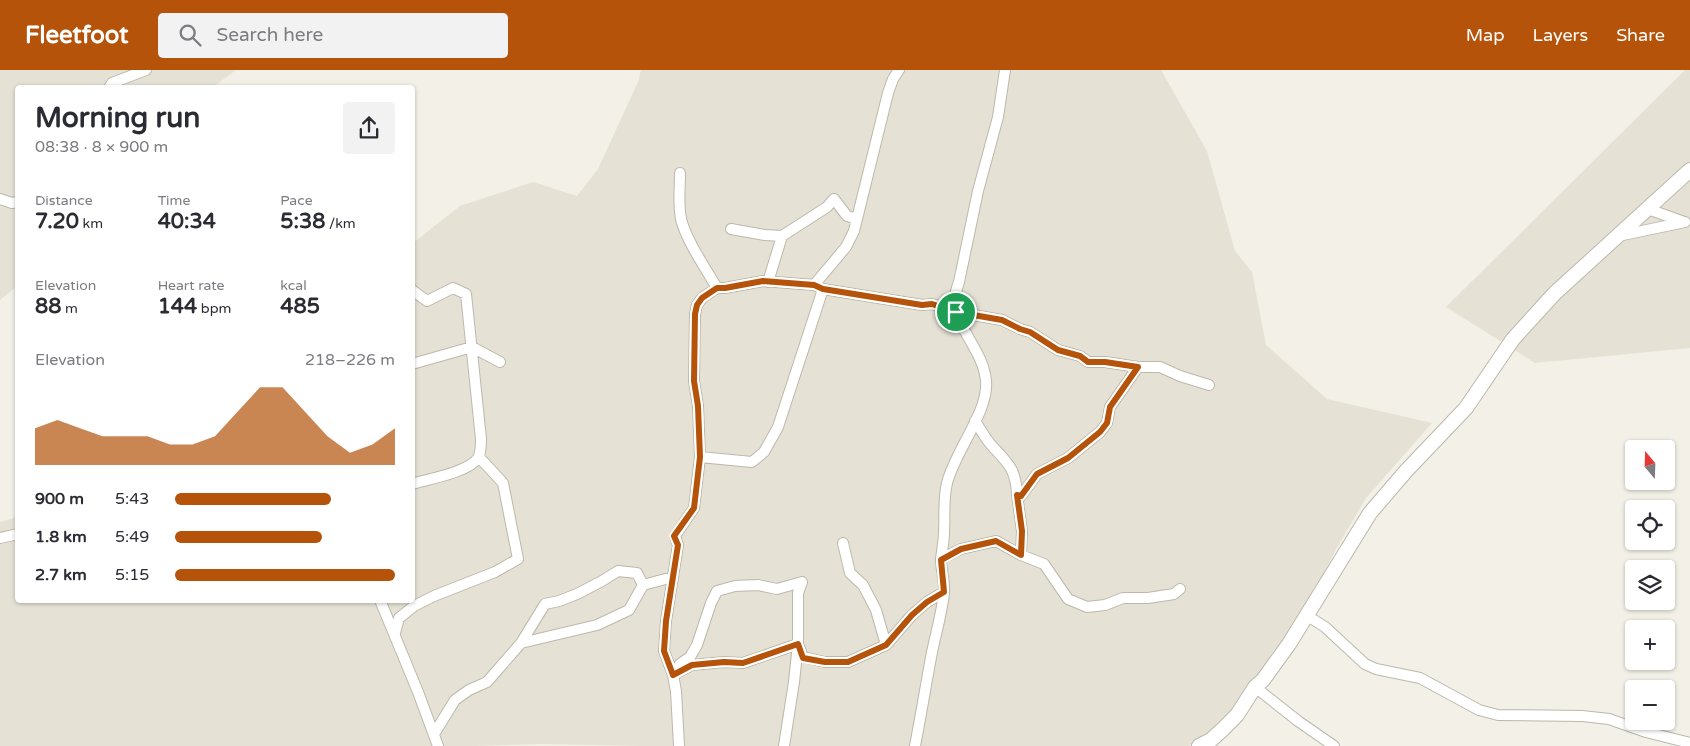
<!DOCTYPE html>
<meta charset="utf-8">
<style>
:root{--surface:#fff;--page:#f2f2f3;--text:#2b2b33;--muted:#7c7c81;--accent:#b45309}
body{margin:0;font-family:"Varela Round",sans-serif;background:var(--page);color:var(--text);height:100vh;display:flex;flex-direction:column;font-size:19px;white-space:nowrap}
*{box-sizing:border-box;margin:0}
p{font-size:16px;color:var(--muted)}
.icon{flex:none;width:28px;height:28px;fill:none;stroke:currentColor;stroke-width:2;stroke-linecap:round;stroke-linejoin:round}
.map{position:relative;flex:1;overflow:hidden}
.sheet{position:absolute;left:15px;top:15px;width:400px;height:518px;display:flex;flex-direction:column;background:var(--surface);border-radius:5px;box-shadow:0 1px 4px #0004}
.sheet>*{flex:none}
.needle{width:32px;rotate:341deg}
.tools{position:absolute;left:1625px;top:370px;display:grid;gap:10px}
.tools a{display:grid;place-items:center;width:50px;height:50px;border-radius:5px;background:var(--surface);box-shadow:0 1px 4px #0004;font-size:25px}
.pin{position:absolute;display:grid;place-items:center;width:42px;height:42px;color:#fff;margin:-21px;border:2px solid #fff;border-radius:50%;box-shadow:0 1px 5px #0007}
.round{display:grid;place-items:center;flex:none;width:52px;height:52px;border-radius:5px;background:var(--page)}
.headline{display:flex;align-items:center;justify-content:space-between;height:85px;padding:0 20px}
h1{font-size:28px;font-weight:700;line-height:38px}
.metrics{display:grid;grid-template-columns:repeat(3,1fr);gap:8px;height:85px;padding:5px 20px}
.metrics div{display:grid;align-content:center}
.metrics b{font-size:21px;font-weight:700}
.metrics small{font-size:14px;font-weight:400}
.metrics p{font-size:14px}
.chart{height:140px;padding:10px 20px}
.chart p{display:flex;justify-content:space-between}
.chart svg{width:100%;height:90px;margin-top:5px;fill:var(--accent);opacity:.7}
ul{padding:0 20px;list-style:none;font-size:16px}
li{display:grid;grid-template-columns:80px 60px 1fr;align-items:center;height:38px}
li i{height:12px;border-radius:6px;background:var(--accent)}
header{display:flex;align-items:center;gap:30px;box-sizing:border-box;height:70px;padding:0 25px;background:var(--accent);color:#fff}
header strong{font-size:24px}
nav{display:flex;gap:28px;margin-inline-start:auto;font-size:18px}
.search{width:350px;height:45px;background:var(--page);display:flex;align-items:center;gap:12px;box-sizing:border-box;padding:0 18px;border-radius:5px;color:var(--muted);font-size:19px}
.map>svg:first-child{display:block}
</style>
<header>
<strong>Fleetfoot</strong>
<div class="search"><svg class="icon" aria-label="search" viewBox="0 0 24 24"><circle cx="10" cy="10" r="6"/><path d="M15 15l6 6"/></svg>Search here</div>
<nav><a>Map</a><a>Layers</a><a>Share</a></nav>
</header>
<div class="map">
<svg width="1690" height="676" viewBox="0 0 1690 676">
<rect width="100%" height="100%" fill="#f2f0e7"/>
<path fill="#e5e2d5" d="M 0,0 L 236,0 L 213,17 L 18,18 L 17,216 L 0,230 Z
M 641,0 L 1161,0 L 1207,81 L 1235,181 L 1252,202 L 1266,275 L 1327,329 L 1432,353 L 1366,428 L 1336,479 L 1297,558 L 1225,657 L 1203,672 L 1187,676 L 642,676 L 542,674 L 477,676 L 0,676 L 0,452 L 17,447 L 18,530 L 412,530 L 413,173 L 460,136 L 533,112 L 577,126 L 598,99 L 638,12 Z
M 1685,0 L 1690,0 L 1690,278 L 1535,293 L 1446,237 Z"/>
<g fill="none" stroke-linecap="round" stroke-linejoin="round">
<g stroke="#bcb8aa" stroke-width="12">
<path id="minor" d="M 109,18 L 112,13 L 146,0
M 680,103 C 680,118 678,134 681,149 C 686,170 706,199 717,218
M 0,129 L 12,133 L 18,132
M 1648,139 L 1684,152
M 731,159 L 765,165 L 782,166
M 1618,166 L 1685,152
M 768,212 L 782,166 L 827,137 L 834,129 L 847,146 L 857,149
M 814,215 L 846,177 L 854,161 L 888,23 L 893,9 L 899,0
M 412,220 L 427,231 L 453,218 L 466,224 L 481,369 C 481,375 481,383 478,388 C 469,402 429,409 412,414
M 412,294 L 472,277 L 500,292
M 975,351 C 981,360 986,370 993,377 C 1009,394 1016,400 1017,425 L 1021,426 L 1037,404 L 1068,388 L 1100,362 L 1107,353 L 1110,337 L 1138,297 L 1160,297 L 1180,306 L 1209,315
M 700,387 L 752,392 L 764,382 L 778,357 L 823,219
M 1017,425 L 1022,461 L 1021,485
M 0,468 L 18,464
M 843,473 L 850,503 L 863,515 L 876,540 L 886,575
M 941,489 L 961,479 L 996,471 L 1021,485 L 1044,494 L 1068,529 L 1087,537 L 1105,535 L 1123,528 L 1148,528 L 1174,524 L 1180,519
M 802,512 L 798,523 L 798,574 L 803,587 L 825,592 L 848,592 L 886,575 L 912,545 L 927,532 L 944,522
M 380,530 L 418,622 L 438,676
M 1306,545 L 1325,557 L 1365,594 L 1376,599 L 1420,608 L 1479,640 L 1498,645 L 1582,646 L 1609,649 L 1646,662 L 1690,673
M 395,563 L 399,548 L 414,536 L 434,526 L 495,502 L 518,489 L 503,413 L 479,387
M 521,573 L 597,555 L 629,540 L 643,515 L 673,507
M 1255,617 L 1298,651 L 1334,676
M 434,664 L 455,630 L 469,620 L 487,612 L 521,573 L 545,534 L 559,531 L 577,524 L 602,511 L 618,501 L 637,503 L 643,515
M 679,676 L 676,621 L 673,605 L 664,581 L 666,551 L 678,475 L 675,466 L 694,438 L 700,387 L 698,336 L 694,311 L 695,244 L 697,235 L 702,228 L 717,218 L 725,218 L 763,211 L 814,215 L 823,219 L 922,235 L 932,234 L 956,242 L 1002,250 L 1020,259 L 1030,262 L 1058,280 L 1080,286 L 1088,292 L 1105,292 L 1138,297
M 784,676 L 794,612 L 798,574 L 743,593 L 724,592 L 692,595 L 673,605 L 680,594 L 690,587 L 697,575 L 711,533 L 717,521 L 735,516 L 758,515 L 777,519 L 802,512
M 915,676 C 921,645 926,614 932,582 C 936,563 942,542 944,523 C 945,511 941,500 941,489 C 942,480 944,471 944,462 C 945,446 943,429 947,413 C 955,381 989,341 986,311 C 983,274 943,251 959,212 L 978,121 L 998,47 L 1005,0"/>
</g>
<g stroke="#bcb8aa" stroke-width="16">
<path id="tertiary" d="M 1199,676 L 1211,670 L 1222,660 L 1237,645 L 1255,617 L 1263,610 L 1289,574 L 1370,443 L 1406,401 L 1466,338 L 1513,269 L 1555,223 L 1690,100"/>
</g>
<use href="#minor" stroke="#fff" stroke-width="10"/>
<use href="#tertiary" stroke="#fff" stroke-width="14"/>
</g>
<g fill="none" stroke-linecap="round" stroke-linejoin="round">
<g stroke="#fff" stroke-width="10">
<path id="route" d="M 763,211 L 814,215 L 823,219 L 922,235 L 932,234 L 956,242 L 1002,250 L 1020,259 L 1030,262 L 1058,280 L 1080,286 L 1088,292 L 1105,292 L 1138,297 L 1110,337 L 1107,353 L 1100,362 L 1068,388 L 1037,404 L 1021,426 L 1017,425 L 1022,461 L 1021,485 L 996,471 L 961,479 L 941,490 L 944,522 L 927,532 L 912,545 L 886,575 L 848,592 L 825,592 L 803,588 L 798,574 L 743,593 L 724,592 L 692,595 L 673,605 L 664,581 L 666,551 L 678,475 L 674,466 L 694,438 L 700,387 L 698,336 L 694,311 L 695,244 L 697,235 L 702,228 L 717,218 L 725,218 Z"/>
</g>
<use href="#route" stroke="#b45309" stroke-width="6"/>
</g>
</svg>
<div class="tools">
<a><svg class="needle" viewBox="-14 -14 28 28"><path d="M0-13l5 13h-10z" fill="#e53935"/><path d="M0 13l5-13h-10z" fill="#7c7c81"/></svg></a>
<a><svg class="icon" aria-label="locate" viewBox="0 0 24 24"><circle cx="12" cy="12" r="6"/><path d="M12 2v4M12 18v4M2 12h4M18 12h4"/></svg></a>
<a><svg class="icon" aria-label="layers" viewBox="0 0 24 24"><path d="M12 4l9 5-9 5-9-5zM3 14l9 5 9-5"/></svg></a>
<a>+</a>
<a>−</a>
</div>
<div class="pin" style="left:956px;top:242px;background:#1e9e55"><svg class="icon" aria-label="arrive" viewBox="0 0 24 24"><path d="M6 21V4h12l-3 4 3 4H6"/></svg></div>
<section class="sheet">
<div class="headline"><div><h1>Morning run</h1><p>08:38 · 8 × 900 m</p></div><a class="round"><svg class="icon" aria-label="share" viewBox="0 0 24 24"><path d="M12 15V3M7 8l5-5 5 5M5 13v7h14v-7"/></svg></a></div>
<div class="metrics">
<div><p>Distance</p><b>7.20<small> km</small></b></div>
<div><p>Time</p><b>40:34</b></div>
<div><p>Pace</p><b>5:38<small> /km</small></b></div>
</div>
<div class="metrics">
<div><p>Elevation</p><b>88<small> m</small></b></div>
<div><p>Heart rate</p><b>144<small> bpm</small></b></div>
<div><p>kcal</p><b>485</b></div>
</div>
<div class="chart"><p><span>Elevation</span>218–226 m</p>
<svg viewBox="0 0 160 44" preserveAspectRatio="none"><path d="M0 44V26L10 22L20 26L30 30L40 30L50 30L60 34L70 34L80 30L90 18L100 6L110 6L120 18L130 30L140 38L150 34L160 26V44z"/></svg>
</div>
<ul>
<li><b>900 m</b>5:43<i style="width:71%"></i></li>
<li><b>1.8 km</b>5:49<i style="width:67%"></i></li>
<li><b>2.7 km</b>5:15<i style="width:100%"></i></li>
</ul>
</section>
</div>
